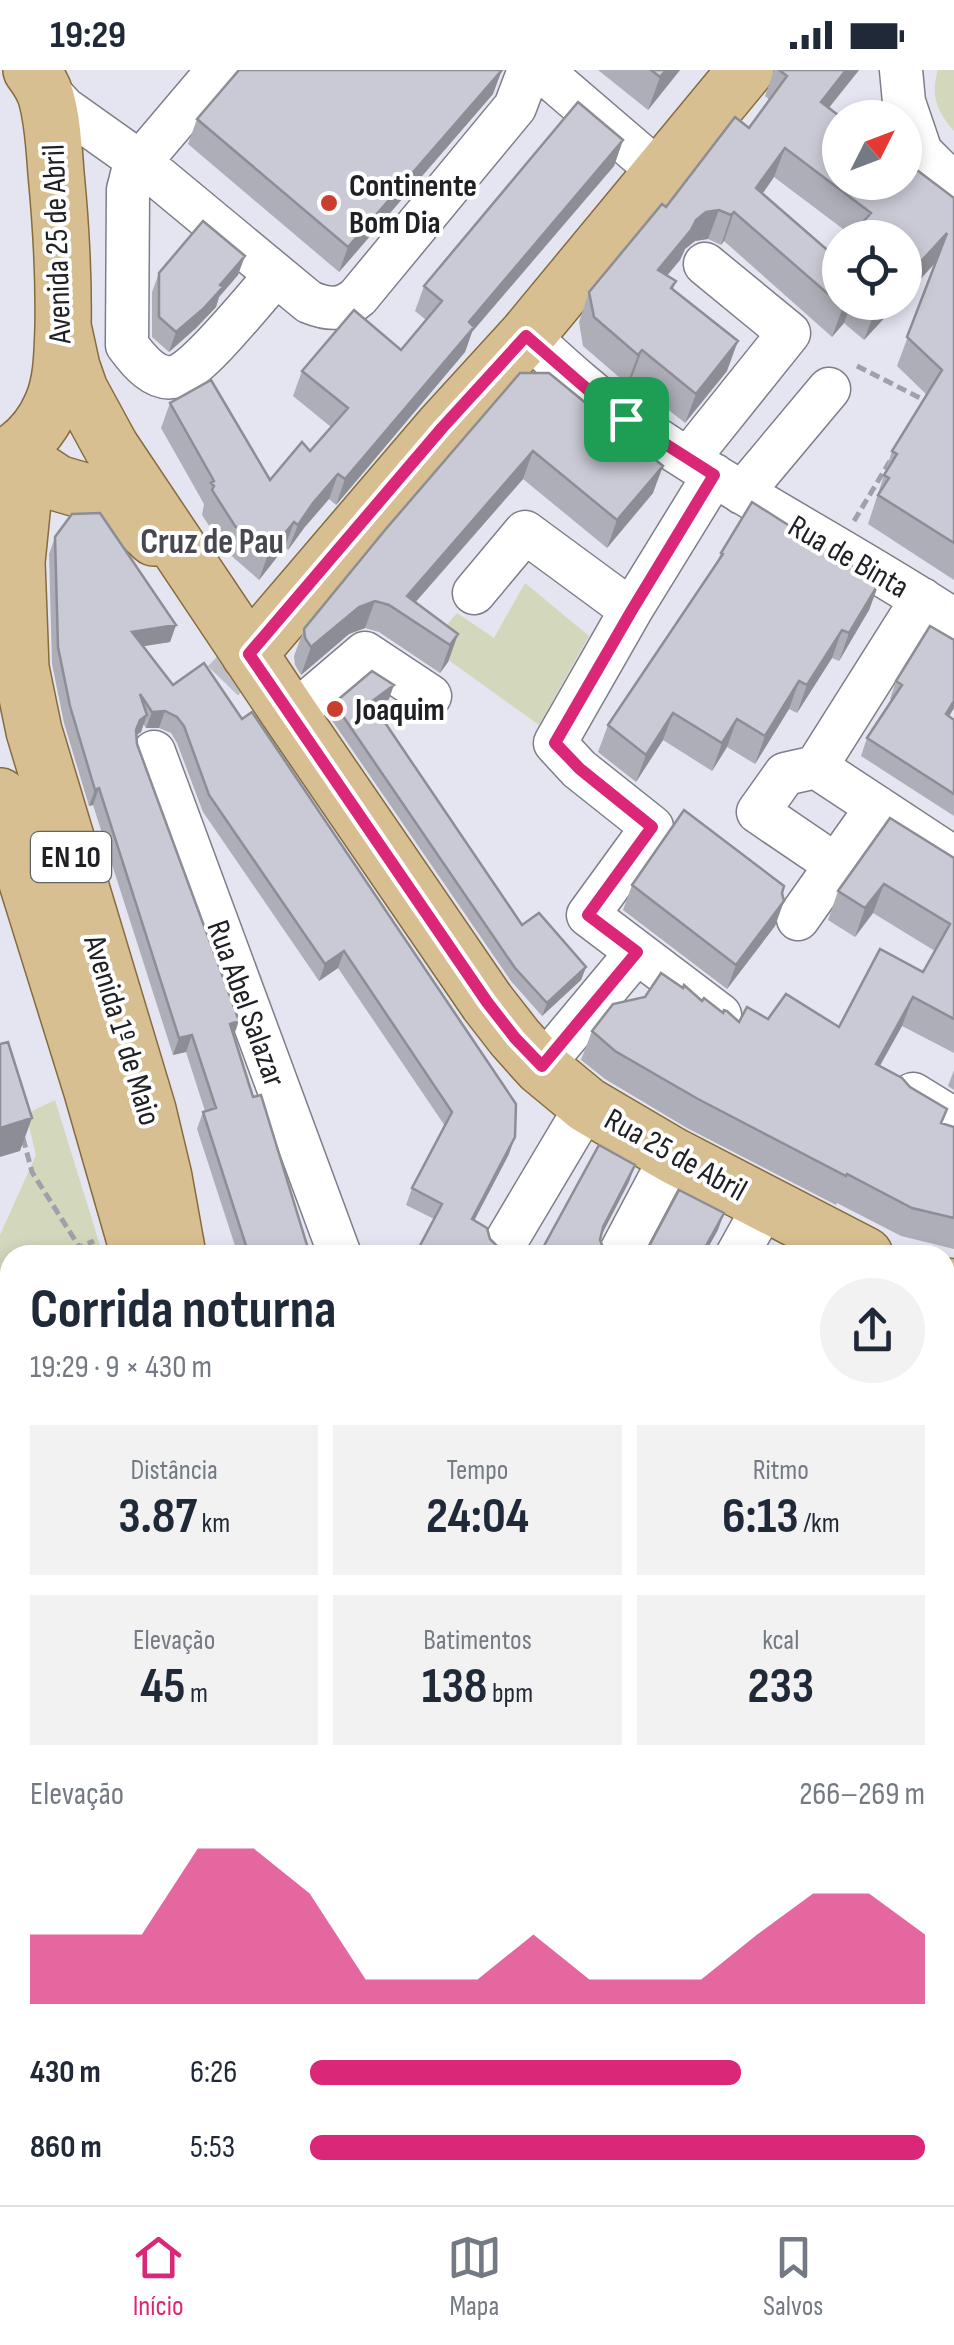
<!DOCTYPE html>
<html lang="pt">
<meta charset="utf-8">
<style>
:root{--surface:#fff;--page:#f2f2f3;--text:#1f2937;--muted:#747a83;--line:#e0e1e3;--accent:#db2777}
body{margin:0;font-family:"Sofia Sans Condensed",sans-serif;background:var(--page);color:var(--text);height:100vh;display:flex;flex-direction:column;font-size:38px;white-space:nowrap}
*{box-sizing:border-box;margin:0}
p{font-size:32px;color:var(--muted)}
.icon{flex:none;width:55px;height:55px;fill:none;stroke:currentColor;stroke-width:2;stroke-linecap:round;stroke-linejoin:round}
.map{position:relative;flex:1;overflow:hidden}
.drawer{position:absolute;left:0px;top:1175px;width:955px;height:960px;display:flex;flex-direction:column;background:var(--surface);border-radius:30px 30px 0 0;box-shadow:0 5px 15px #0003}
.drawer>*{flex:none}
.needle{width:65px;rotate:48deg}
.buttons{position:absolute;left:822px;top:30px;display:grid;gap:20px}
.buttons a{display:grid;place-items:center;width:100px;height:100px;border-radius:50%;background:var(--surface);box-shadow:0 5px 15px #0003;font-size:50px}
.pin{position:absolute;display:grid;place-items:center;width:85px;height:85px;color:#fff;margin:-42px;border-radius:20px;box-shadow:0 5px 15px #0006}
.round{display:grid;place-items:center;flex:none;width:105px;height:105px;border-radius:52px;background:var(--page)}
.overview{display:flex;align-items:center;justify-content:space-between;height:170px;padding:0 30px}
h1{font-size:55px;font-weight:700;line-height:75px}
.metrics{display:grid;grid-template-columns:repeat(3,1fr);gap:15px;height:170px;padding:10px 30px}
.metrics div{display:grid;align-content:center;border-radius:0px;background:var(--page);text-align:center}
.metrics b{font-size:50px;font-weight:700}
.metrics small{font-size:28px;font-weight:400}
.metrics p{font-size:28px}
.chart{height:280px;padding:20px 30px}
.chart p{display:flex;justify-content:space-between}
.chart svg{width:100%;height:180px;margin-top:10px;fill:var(--accent);opacity:.7}
ul{padding:0 30px;list-style:none;font-size:32px}
li{display:grid;grid-template-columns:160px 120px 1fr;align-items:center;height:75px}
li i{height:25px;border-radius:12px;background:var(--accent)}
.status{display:flex;justify-content:space-between;align-items:center;height:70px;padding:0 50px;background:var(--surface);direction:ltr}
.status svg{height:28px;fill:currentColor}
.dock{display:flex;justify-content:space-around;align-items:center;height:140px;border-top:2px solid var(--line);background:var(--surface);font-size:28px;color:var(--muted)}
.dock a{display:grid;justify-items:center;gap:5px}
.dock .current{color:var(--accent)}
.map>svg:first-child{display:block}
</style>
<div class="status"><b>19:29</b><svg viewBox="0 0 49 12"><path d="M0 12V9h3v3zM5 12V6h3v6zM10 12V3h3v9zM15 12V0h3v12zM26 1h20v11H26zM47 4h2v5h-2z"/></svg></div>
<div class="map">
<svg width="954" height="2135" viewBox="0 0 954 2135">
<rect width="100%" height="100%" fill="#e4e5f1"/>
<path fill="#d3d7bc" d="M 938,0 L 954,0 L 954,61 C 937,42 930,25 938,0 Z
M 525,513 L 589,566 L 539,655 L 429,576 L 457,543 L 494,568 Z
M 55,1030 L 103,1185 L 10,1185 L 10,1455 L 0,1438 L 0,1165 L 36,1085 L 26,1044 Z
M 945,1241 L 954,1242 L 954,1736 L 945,1734 Z
M 159,2125 L 383,2125 L 386,2135 L 174,2135 Z
M 486,2125 L 587,2125 L 595,2135 L 488,2135 Z"/>
<g fill="none" stroke-linecap="round" stroke-linejoin="round">
<path stroke="#bdbec8" stroke-width="42" stroke-dasharray="42 21" stroke-linecap="butt" d="M 179,656 L 249,584"/>
<g stroke="#7d7e89" stroke-width="45">
<path id="minor" d="M 218,0 L 140,92 L 132,104 L 128,120 L 127,275 C 138,290 156,313 177,306 C 201,297 256,227 276,205
M 541,0 L 661,103
M 901,0 L 904,32 L 921,82 L 954,115
M 40,12 L 64,38 L 140,92 L 309,232 C 329,240 342,241 358,227 L 515,37 L 529,0
M 527,265 C 559,294 591,324 627,349 C 732,422 847,480 954,550
M 688,389 L 789,263 L 705,194
M 714,405 L 631,540 L 555,673 L 579,699 L 652,757 L 588,845 L 720,945
M 742,423 L 829,319
M 474,523 L 525,462 L 631,540
M 291,646 L 365,583 L 430,626
M 154,682 L 340,1185
M 816,697 L 785,704 L 758,742 L 836,795 L 877,737
M 816,697 L 922,529
M 816,697 L 954,788
M 798,849 L 836,795
M 541,997 L 637,882
M 913,1024 L 954,1049
M 505,1173 L 587,1035
M 619,1185 L 672,1085
M 737,1185 L 766,1133
M 0,1570 L 10,1565
M 0,1658 L 10,1668
M 945,1760 L 954,1765
M 0,1860 L 10,1866
M 0,1989 L 10,1974
M 945,2124 L 952,2135
M 678,2125 L 697,2135
M 46,2135 L 53,2125
M 905,2135 L 914,2125"/>
</g>
<g stroke="#866c3d" stroke-width="58">
<path id="major" d="M 63,256 L 72,297 L 80,320 L 111,377 L 291,646 L 487,932 L 515,968 L 541,997 L 587,1035 L 672,1085 L 865,1185
M 12,383 L 23,432 L 17,492 L 21,598 L 34,661 L 148,1040 L 164,1107 L 178,1185
M 12,383 L 57,413 L 95,424 L 109,432 L 131,446 L 154,468
M 0,389 C 24,378 42,358 52,334 C 62,311 62,283 63,258 C 64,206 61,155 56,103 C 54,78 53,51 46,27 C 43,16 37,8 31,0
M 249,584 L 442,358 L 527,265 L 746,0
M 0,726 L 91,1018 L 139,1185
M 945,1216 L 954,1217
M 422,2125 L 425,2135"/>
</g>
<path stroke="#9fa0a9" stroke-width="5" stroke-dasharray="10 5" stroke-linecap="butt" d="M 857,296 L 926,331
M 854,451 L 890,391
M 23,1068 L 32,1102 L 80,1178 L 81,1185
M 60,1185 L 94,1171
M 10,1268 L 10,1277
M 0,1350 L 10,1357
M 299,2125 L 304,2135
M 481,2125 L 484,2135
M 556,2125 L 558,2135"/>
<use href="#minor" stroke="#fff" stroke-width="42"/>
<use href="#major" stroke="#d7bf92" stroke-width="55"/>
</g>
<path fill="#adaeb7" d="M 598,0 L 680,0 L 648,40 Z
M 774,0 L 859,0 L 829,38 L 840,112 L 954,128 L 954,510 L 868,454 L 892,381 L 927,325 L 897,296 L 935,193 L 905,226 L 851,165 L 774,107 L 763,123 L 840,232 L 899,232 L 864,270 L 844,253 L 832,267 L 724,171 L 721,175 L 708,169 L 695,171 L 685,179 L 680,190 L 667,206 L 676,211 L 673,219 L 727,301 L 685,353 L 631,310 L 627,314 L 583,276 L 579,252 L 589,222 L 666,137 L 749,58 L 770,30 L 765,26 Z
M 493,24 L 339,202 L 188,74 L 197,49 Z
M 623,70 L 614,96 L 472,262 L 465,282 L 336,435 L 329,429 L 304,458 L 288,480 L 285,477 L 259,510 L 226,481 L 202,445 L 204,434 L 161,358 L 170,333 L 270,410 L 310,381 L 331,357 L 293,326 L 302,301 L 401,280 L 426,250 L 415,241 L 424,216 Z
M 159,203 L 238,205 L 219,227 L 216,237 L 196,258 L 169,282 L 152,267 L 152,222 Z
M 520,303 L 653,423 L 607,478 L 523,409 L 415,533 L 458,564 L 448,592 L 440,603 L 379,562 L 365,558 L 349,564 L 301,605 L 295,595 L 294,586 L 304,559 Z
M 55,467 L 176,555 L 170,572 L 143,576 L 509,1084 L 474,1151 L 499,1178 L 536,1185 L 415,1185 L 434,1149 L 406,1135 L 412,1118 L 445,1056 L 338,898 L 319,911 L 203,742 L 177,673 L 171,663 L 159,658 L 146,658 L 143,654 L 141,662 L 136,665 L 137,674 L 253,1027 L 310,1185 L 238,1185 L 197,1059 L 203,1042 L 205,1041 L 186,982 L 173,985 L 93,735 L 89,736 L 64,653 L 52,594 L 49,484 Z
M 721,483 L 879,513 L 869,540 L 839,591 L 832,588 L 797,643 L 789,639 L 755,694 L 727,677 L 712,701 L 663,670 L 636,712 L 598,682 L 608,655 L 717,492 Z
M 954,570 L 954,638 L 949,646 L 954,650 L 954,746 L 861,686 L 867,668 L 892,630 L 890,629 L 896,611 Z
M 389,629 L 376,639 L 522,855 L 586,897 L 581,910 L 542,946 L 511,911 L 329,646 L 334,633 Z
M 954,788 L 954,983 L 902,956 L 880,996 L 942,1053 L 954,1057 L 954,1179 L 901,1166 L 837,1133 L 836,1135 L 687,1058 L 605,1009 L 581,990 L 592,961 L 702,931 L 739,952 L 768,949 L 839,957 L 923,902 L 935,881 L 873,843 L 855,867 L 828,850 L 838,821 Z
M 632,815 L 782,823 L 784,831 L 775,856 L 727,919 L 623,840 Z
M 954,1000 L 954,1020 L 948,1016 Z
M 945,1646 L 954,1647 L 953,1720 L 945,1719 Z
M 0,1696 L 10,1700 L 10,1821 L 0,1815 Z
M 945,1763 L 954,1767 L 954,2096 L 951,2092 L 948,2095 L 945,2091 Z
M 10,2031 L 10,2109 L 0,2103 L 0,2046 Z
M 82,2125 L 213,2125 L 228,2135 L 78,2135 Z
M 731,2125 L 865,2125 L 859,2135 L 806,2135 L 804,2134 L 803,2135 L 747,2135 Z"/>
<path fill="#8d8d95" d="M 502,0 L 493,24 L 339,202 L 348,177 Z
M 666,0 L 680,0 L 648,40 L 660,7 Z
M 846,0 L 859,0 L 810,61 L 821,32 Z
M 623,70 L 614,96 L 472,262 L 465,282 L 336,435 L 345,409 L 469,252 Z
M 785,78 L 774,107 L 746,147 L 756,118 Z
M 719,140 L 708,169 L 695,171 L 685,179 L 680,190 L 647,229 L 658,200 L 696,150 L 706,142 Z
M 734,142 L 724,171 L 721,175 L 731,145 Z
M 947,163 L 936,192 L 905,226 L 905,209 Z
M 245,186 L 238,205 L 219,227 L 216,237 L 196,258 L 169,282 L 176,262 Z
M 847,232 L 852,232 L 844,253 L 832,267 L 843,237 Z
M 883,232 L 899,232 L 864,270 L 875,241 Z
M 738,271 L 727,301 L 685,353 L 696,324 Z
M 642,280 L 631,310 L 627,314 L 638,285 Z
M 533,381 L 523,409 L 404,545 L 407,526 Z
M 663,396 L 653,423 L 607,478 L 617,450 Z
M 338,404 L 329,429 L 304,458 L 288,480 L 298,455 L 313,433 Z
M 294,452 L 285,477 L 259,510 L 268,484 Z
M 879,513 L 869,540 L 839,591 L 849,563 Z
M 375,531 L 365,558 L 349,564 L 301,605 L 311,577 L 359,537 Z
M 176,555 L 170,572 L 126,579 L 132,562 Z
M 842,560 L 832,588 L 797,643 L 807,615 Z
M 458,564 L 448,592 L 440,603 L 450,575 Z
M 799,611 L 789,639 L 755,694 L 765,666 Z
M 394,615 L 389,629 L 366,646 L 371,632 Z
M 954,631 L 954,638 L 940,662 L 946,644 Z
M 165,641 L 159,658 L 146,658 L 152,642 Z
M 673,643 L 663,670 L 636,712 L 646,685 Z
M 147,645 L 141,662 L 134,667 L 130,677 L 140,650 Z
M 737,649 L 727,677 L 712,701 L 722,673 Z
M 99,718 L 93,735 L 89,736 L 95,720 Z
M 884,814 L 873,843 L 855,867 L 865,838 Z
M 784,831 L 775,856 L 727,919 L 736,895 Z
M 344,881 L 338,898 L 319,911 L 325,894 Z
M 586,897 L 581,910 L 542,946 L 547,933 Z
M 913,927 L 902,956 L 865,1022 L 876,994 Z
M 239,951 L 233,968 L 230,954 Z
M 192,965 L 186,982 L 173,985 L 179,968 Z
M 32,1048 L 20,1081 L 0,1087 L 0,1058 Z
M 515,1067 L 509,1084 L 466,1166 L 472,1149 Z
M 635,1095 L 629,1112 L 597,1174 L 603,1157 Z
M 724,1143 L 718,1160 L 704,1185 L 701,1185 Z
M 954,1428 L 954,1449 L 945,1453 L 945,1430 Z
M 10,1479 L 10,1504 L 0,1511 L 0,1486 Z
M 954,1613 L 954,1628 L 945,1634 L 945,1618 Z
M 10,1891 L 10,1900 L 5,1914 L 0,1921 L 0,1907 Z
M 861,2125 L 865,2125 L 859,2135 L 855,2135 Z"/>
<path fill="#c9cad5" stroke="#8d8d95" stroke-width="2.5" d="M 239,0 L 502,0 L 348,177 L 197,49 Z
M 651,0 L 666,0 L 660,7 Z
M 779,0 L 846,0 L 821,32 L 842,48 L 840,48 L 840,112 L 905,112 L 905,91 L 954,128 L 954,473 L 878,425 L 889,408 L 884,405 L 897,384 L 892,381 L 942,300 L 907,267 L 947,163 L 905,209 L 905,168 L 849,168 L 871,143 L 785,78 L 756,118 L 833,185 L 840,177 L 840,232 L 847,232 L 843,237 L 734,142 L 731,145 L 719,140 L 706,142 L 696,150 L 691,160 L 658,200 L 676,211 L 671,218 L 738,271 L 696,324 L 642,280 L 638,285 L 594,247 L 589,222 L 662,134 L 666,137 L 735,47 L 749,58 L 787,6 Z
M 578,32 L 623,70 L 469,252 L 474,257 L 345,409 L 338,404 L 313,433 L 298,455 L 294,452 L 268,484 L 235,456 L 212,420 L 214,416 L 211,413 L 214,411 L 170,333 L 211,310 L 270,410 L 302,372 L 310,381 L 348,338 L 302,301 L 354,240 L 401,280 L 442,231 L 424,216 Z
M 203,151 L 245,186 L 220,215 L 223,217 L 203,239 L 176,262 L 159,247 L 159,203 Z
M 865,232 L 883,232 L 875,241 Z
M 520,303 L 549,303 L 663,396 L 617,450 L 533,381 L 407,526 L 458,564 L 450,575 L 389,535 L 375,531 L 359,537 L 311,577 L 305,568 L 304,559 L 385,460 Z
M 752,432 L 879,513 L 849,563 L 842,560 L 807,615 L 799,611 L 765,666 L 737,649 L 722,673 L 673,643 L 646,685 L 608,655 L 723,484 L 721,483 Z
M 100,443 L 176,555 L 132,562 L 173,615 L 204,593 L 242,649 L 252,642 L 516,1034 L 515,1067 L 472,1149 L 487,1158 L 490,1169 L 499,1178 L 512,1181 L 523,1178 L 536,1185 L 415,1185 L 442,1134 L 412,1118 L 452,1042 L 344,881 L 325,894 L 209,725 L 184,656 L 177,647 L 165,641 L 152,642 L 140,624 L 147,645 L 140,650 L 136,660 L 137,674 L 239,951 L 230,954 L 253,1027 L 261,1025 L 310,1185 L 249,1185 L 203,1042 L 216,1038 L 192,965 L 179,968 L 99,718 L 95,720 L 70,636 L 58,577 L 55,467 L 72,444 Z
M 930,556 L 954,570 L 954,631 L 946,644 L 954,650 L 954,724 L 867,668 L 902,615 L 896,611 Z
M 372,601 L 394,615 L 371,632 L 522,855 L 539,843 L 586,897 L 547,933 L 515,898 L 334,633 Z
M 684,740 L 784,816 L 782,823 L 784,831 L 736,895 L 632,815 Z
M 890,748 L 954,788 L 954,949 L 913,927 L 876,994 L 902,1008 L 910,1017 L 947,1039 L 941,1053 L 954,1057 L 954,1148 L 912,1138 L 847,1104 L 846,1106 L 698,1029 L 615,981 L 592,961 L 613,934 L 645,927 L 661,903 L 683,918 L 684,915 L 702,931 L 704,928 L 723,943 L 724,940 L 727,941 L 739,952 L 747,937 L 768,949 L 786,924 L 839,957 L 880,879 L 923,902 L 950,854 L 884,814 L 865,838 L 838,821 Z
M 8,972 L 32,1048 L 0,1058 L 0,974 Z
M 599,1075 L 635,1095 L 603,1157 L 600,1170 L 605,1182 L 608,1185 L 539,1185 Z
M 679,1120 L 724,1143 L 701,1185 L 642,1185 L 647,1180 Z
M 945,1308 L 954,1311 L 954,1428 L 945,1430 Z
M 0,1440 L 10,1454 L 10,1479 L 0,1486 Z
M 945,1501 L 954,1504 L 954,1613 L 945,1618 Z
M 945,1646 L 954,1647 L 954,1699 L 945,1698 Z
M 0,1696 L 10,1700 L 10,1773 L 0,1765 Z
M 945,1763 L 954,1767 L 954,2071 L 945,2061 Z
M 0,1870 L 10,1876 L 10,1891 L 0,1907 Z
M 10,2031 L 10,2069 L 0,2062 L 0,2046 Z
M 95,2125 L 213,2125 L 228,2135 L 110,2135 Z
M 626,2125 L 633,2125 L 651,2135 L 621,2135 Z
M 764,2125 L 805,2125 L 800,2135 L 781,2135 Z
M 823,2125 L 861,2125 L 855,2135 L 840,2135 Z"/>
<g fill="none" stroke-linecap="round" stroke-linejoin="round">
<g stroke="#fff" stroke-width="20">
<path id="route" d="M 526,266 L 595,326 L 626,349 L 714,405 L 632,540 L 555,673 L 580,699 L 652,757 L 588,845 L 637,882 L 542,996 L 515,968 L 487,932 L 249,584 L 442,358 Z"/>
</g>
<use href="#route" stroke="#db2777" stroke-width="12"/>
</g>
<g fill="#cb3e2f" stroke="#fff" stroke-width="4">
<circle cx="329" cy="133" r="10"/>
<circle cx="335" cy="639" r="10"/>
</g>
<g text-anchor="middle" stroke-width="8" stroke-linejoin="round" paint-order="stroke">
<rect fill="#fff" stroke="#626366" stroke-width="2.5" x="31" y="762" width="80" height="50" rx="8"/>
<g font-size="30" font-weight="bold" fill="#1f2024">
<text x="71" y="797">EN 10</text>
</g>
<g font-size="32" font-weight="bold" fill="#1f2024" stroke="#fff" text-anchor="start">
<text x="349" y="126">Continente<tspan x="349" dy="37">Bom Dia</tspan></text>
<text x="355" y="650">Joaquim</text>
</g>
<g font-size="32" fill="#1f2024" stroke="#fff">
<text transform="translate(56 174) rotate(-92)" y="11">Avenida 25 de Abril</text>
<text transform="translate(849 486) rotate(30)" y="11">Rua de Binta</text>
<text transform="translate(247 933) rotate(70)" y="11">Rua Abel Salazar</text>
<text transform="translate(123 960) rotate(73)" y="11">Avenida 1º de Maio</text>
<text transform="translate(676 1084) rotate(29)" y="11">Rua 25 de Abril</text>
</g>
<g font-size="35" font-weight="bold" fill="#474851" stroke="#fff">
<text x="212" y="483">Cruz de Pau</text>
</g>
</g>
</svg>
<div class="buttons">
<a><svg class="needle" viewBox="-14 -14 28 28"><path d="M0-13l5 13h-10z" fill="#e53935"/><path d="M0 13l5-13h-10z" fill="#747a83"/></svg></a>
<a><svg class="icon" aria-label="locate" viewBox="0 0 24 24"><circle cx="12" cy="12" r="6"/><path d="M12 2v4M12 18v4M2 12h4M18 12h4"/></svg></a>
</div>
<div class="pin" style="left:626px;top:349px;background:#1e9e55"><svg class="icon" aria-label="arrive" viewBox="0 0 24 24"><path d="M6 21V4h12l-3 4 3 4H6"/></svg></div>
<section class="drawer">
<div class="overview"><div><h1>Corrida noturna</h1><p>19:29 · 9 × 430 m</p></div><a class="round"><svg class="icon" aria-label="share" viewBox="0 0 24 24"><path d="M12 15V3M7 8l5-5 5 5M5 13v7h14v-7"/></svg></a></div>
<div class="metrics">
<div><p>Distância</p><b>3.87<small> km</small></b></div>
<div><p>Tempo</p><b>24:04</b></div>
<div><p>Ritmo</p><b>6:13<small> /km</small></b></div>
</div>
<div class="metrics">
<div><p>Elevação</p><b>45<small> m</small></b></div>
<div><p>Batimentos</p><b>138<small> bpm</small></b></div>
<div><p>kcal</p><b>233</b></div>
</div>
<div class="chart"><p><span>Elevação</span>266–269 m</p>
<svg viewBox="0 0 160 44" preserveAspectRatio="none"><path d="M0 44V27L10 27L20 27L30 6L40 6L50 17L60 38L70 38L80 38L90 27L100 38L110 38L120 38L130 27L140 17L150 17L160 27V44z"/></svg>
</div>
<ul>
<li><b>430 m</b>6:26<i style="width:70%"></i></li>
<li><b>860 m</b>5:53<i style="width:100%"></i></li>
</ul>
</section>
</div>
<nav class="dock">
<a class="current"><svg class="icon" aria-label="home" viewBox="0 0 24 24"><path d="M3 11l9-7 9 7M6 9v11h12V9"/></svg>Início</a>
<a><svg class="icon" aria-label="map" viewBox="0 0 24 24"><path d="M3 6l6-2 6 2 6-2v14l-6 2-6-2-6 2zM9 4v14M15 6v14"/></svg>Mapa</a>
<a><svg class="icon" aria-label="saved" viewBox="0 0 24 24"><path d="M7 4h10v16l-5-4-5 4z"/></svg>Salvos</a>
</nav>
